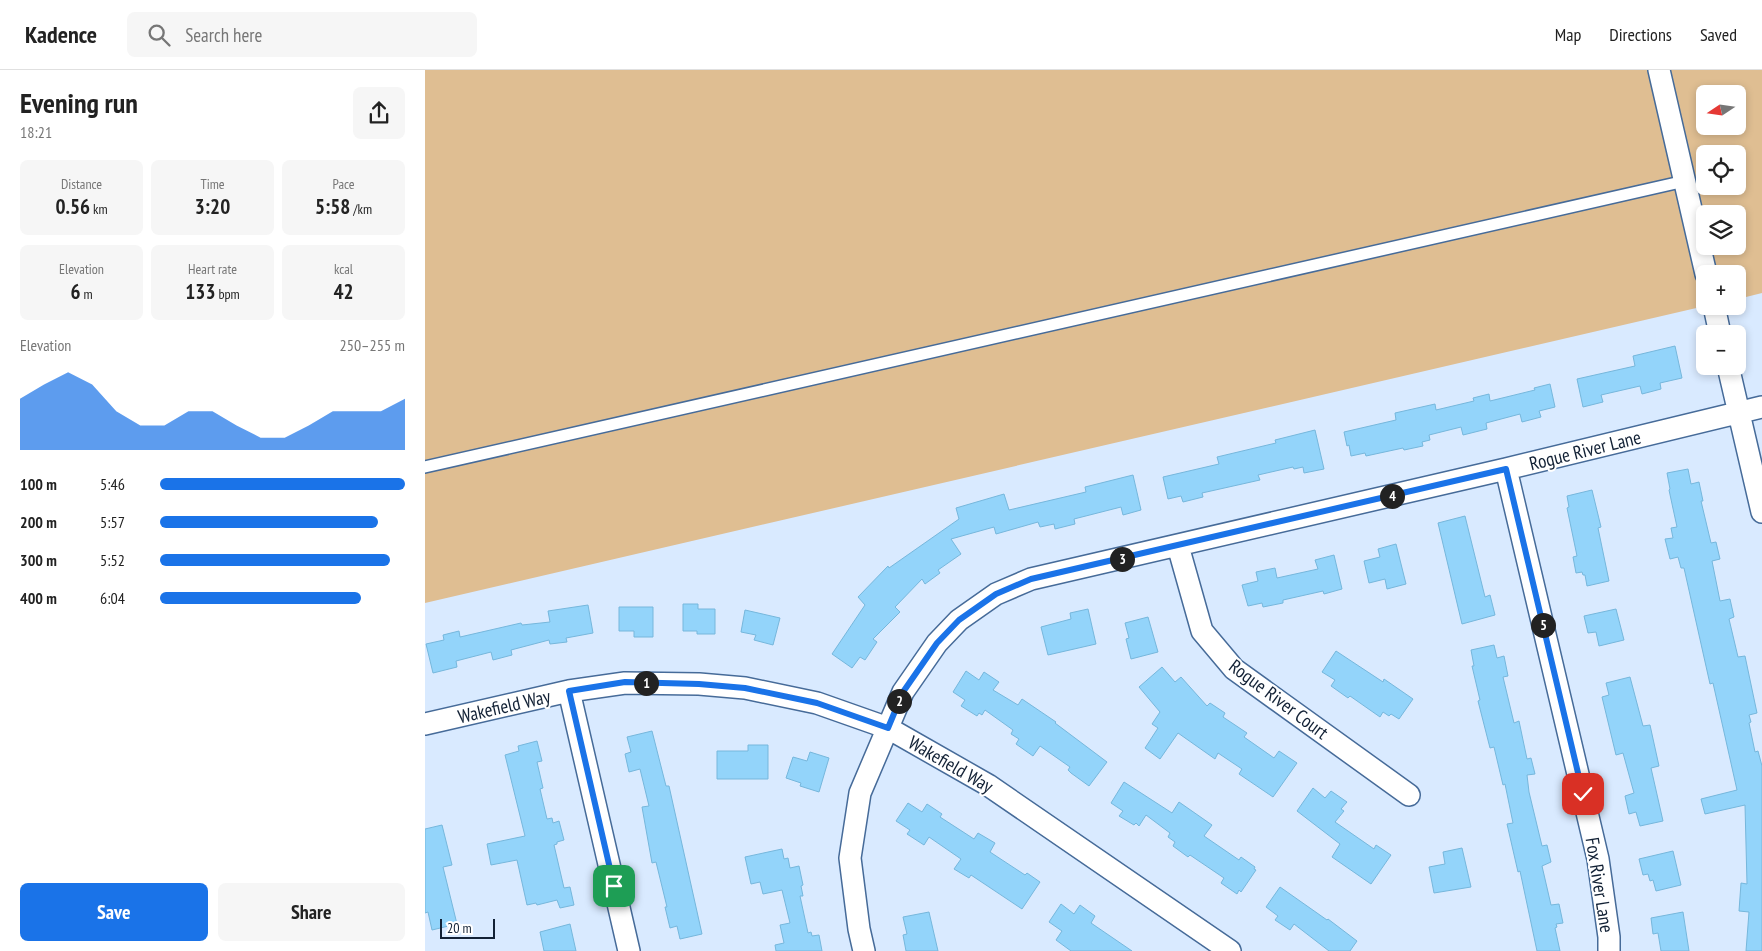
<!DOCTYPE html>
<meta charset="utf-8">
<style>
:root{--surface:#fff;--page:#f6f6f6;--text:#222;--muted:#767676;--line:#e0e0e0;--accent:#1a73e8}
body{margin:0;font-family:"PT Sans Narrow",sans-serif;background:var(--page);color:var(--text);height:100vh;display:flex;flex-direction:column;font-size:19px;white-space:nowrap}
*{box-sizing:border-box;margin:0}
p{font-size:16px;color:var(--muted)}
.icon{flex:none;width:28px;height:28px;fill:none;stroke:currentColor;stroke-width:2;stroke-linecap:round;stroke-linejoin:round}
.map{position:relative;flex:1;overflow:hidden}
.panel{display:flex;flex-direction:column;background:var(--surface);width:425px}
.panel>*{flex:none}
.needle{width:32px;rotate:257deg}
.controls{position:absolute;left:1271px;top:15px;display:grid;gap:10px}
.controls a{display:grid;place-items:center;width:50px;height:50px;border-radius:8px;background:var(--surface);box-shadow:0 2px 8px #0003;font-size:25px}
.scale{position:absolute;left:15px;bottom:12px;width:55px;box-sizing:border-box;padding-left:5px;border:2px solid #122135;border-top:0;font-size:14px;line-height:18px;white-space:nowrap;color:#122135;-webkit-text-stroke:4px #fff;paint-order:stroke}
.pin{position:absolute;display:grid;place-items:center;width:42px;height:42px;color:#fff;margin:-21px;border-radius:10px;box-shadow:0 2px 8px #0006}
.km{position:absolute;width:25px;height:25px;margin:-12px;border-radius:50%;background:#222;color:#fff;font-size:14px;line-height:25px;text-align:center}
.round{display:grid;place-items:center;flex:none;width:52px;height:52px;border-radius:8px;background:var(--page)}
.summary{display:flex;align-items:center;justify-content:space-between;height:85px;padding:0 20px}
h1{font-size:28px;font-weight:700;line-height:38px}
.figures{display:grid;grid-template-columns:repeat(3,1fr);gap:8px;height:85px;padding:5px 20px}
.figures div{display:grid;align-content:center;border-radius:8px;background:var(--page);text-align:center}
.figures b{font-size:21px;font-weight:700}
.figures small{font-size:14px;font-weight:400}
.figures p{font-size:14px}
.chart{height:140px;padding:10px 20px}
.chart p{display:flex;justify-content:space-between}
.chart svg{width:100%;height:90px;margin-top:5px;fill:var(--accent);opacity:.7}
.button{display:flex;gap:10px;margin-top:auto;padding:10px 20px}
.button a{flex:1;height:58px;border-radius:8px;background:var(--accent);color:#fff;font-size:20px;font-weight:700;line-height:58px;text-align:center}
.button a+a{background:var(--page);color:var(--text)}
ul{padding:0 20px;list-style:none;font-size:16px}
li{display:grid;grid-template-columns:80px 60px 1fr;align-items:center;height:38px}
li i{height:12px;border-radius:6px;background:var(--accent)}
header{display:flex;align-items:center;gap:30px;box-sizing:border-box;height:70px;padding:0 25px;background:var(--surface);border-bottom:1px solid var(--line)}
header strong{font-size:24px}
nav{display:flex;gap:28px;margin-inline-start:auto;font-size:18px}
.search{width:350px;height:45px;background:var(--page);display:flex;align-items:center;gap:12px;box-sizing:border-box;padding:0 18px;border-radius:8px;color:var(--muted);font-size:19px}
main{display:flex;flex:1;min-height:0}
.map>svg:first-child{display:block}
</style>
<header>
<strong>Kadence</strong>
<div class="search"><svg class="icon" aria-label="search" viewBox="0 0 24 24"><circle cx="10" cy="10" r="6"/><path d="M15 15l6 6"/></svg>Search here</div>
<nav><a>Map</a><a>Directions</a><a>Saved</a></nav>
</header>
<main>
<section class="panel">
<div class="summary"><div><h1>Evening run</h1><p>18:21</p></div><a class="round"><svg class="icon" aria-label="share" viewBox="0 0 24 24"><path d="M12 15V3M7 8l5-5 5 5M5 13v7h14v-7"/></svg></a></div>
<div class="figures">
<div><p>Distance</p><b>0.56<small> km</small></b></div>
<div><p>Time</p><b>3:20</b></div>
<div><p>Pace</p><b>5:58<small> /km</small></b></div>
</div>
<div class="figures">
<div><p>Elevation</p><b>6<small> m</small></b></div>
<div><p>Heart rate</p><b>133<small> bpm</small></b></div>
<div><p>kcal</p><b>42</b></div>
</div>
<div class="chart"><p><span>Elevation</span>250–255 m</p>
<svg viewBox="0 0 160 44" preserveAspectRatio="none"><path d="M0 44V19L10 12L20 6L30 12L40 25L50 32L60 32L70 25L80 25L90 32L100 38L110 38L120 32L130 25L140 25L150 25L160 19V44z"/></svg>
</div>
<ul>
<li><b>100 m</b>5:46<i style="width:100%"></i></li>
<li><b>200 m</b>5:57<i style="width:89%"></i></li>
<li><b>300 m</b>5:52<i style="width:94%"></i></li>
<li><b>400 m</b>6:04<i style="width:82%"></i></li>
</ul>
<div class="button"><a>Save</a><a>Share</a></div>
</section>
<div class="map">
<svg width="1337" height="881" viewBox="0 0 1337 881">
<rect width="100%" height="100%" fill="#d9eaff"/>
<path fill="#dfbe92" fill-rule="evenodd" d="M 0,0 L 1337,0 L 1337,223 L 1313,229 L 1312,204 L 1280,204 L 1280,236 L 0,533 ZM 1280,24 L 1312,24 L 1312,56 L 1280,56 ZM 1280,84 L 1312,84 L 1312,116 L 1280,116 ZM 1280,144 L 1312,144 L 1312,176 L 1280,176 Z"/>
<path fill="#93d4fa" stroke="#76b7dc" d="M 1250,276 L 1257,308 L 1235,313 L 1236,319 L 1217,324 L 1215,316 L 1176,325 L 1178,332 L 1158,337 L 1152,309 L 1210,296 L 1208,286 Z
M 1125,314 L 1130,337 L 1114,341 L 1116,347 L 1097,352 L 1095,344 L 1061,353 L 1062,359 L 1038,365 L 1036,357 L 1004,365 L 1005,370 L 997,372 L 998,376 L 979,380 L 978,378 L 941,386 L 940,383 L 926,386 L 924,375 L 922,376 L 919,362 L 971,350 L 970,343 L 1010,334 L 1011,340 L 1049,331 L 1048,328 L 1064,324 L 1065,331 L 1110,320 L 1109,318 Z
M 890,360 L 899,399 L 879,403 L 878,397 L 869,399 L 868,397 L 833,405 L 835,410 L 777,423 L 778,427 L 758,432 L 756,426 L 743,429 L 738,407 L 794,394 L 792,387 L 851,373 L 850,370 Z
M 1263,399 L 1266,414 L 1274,412 L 1278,431 L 1276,431 L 1286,473 L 1291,472 L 1295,489 L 1287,491 L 1295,531 L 1305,529 L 1309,547 L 1304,549 L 1313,587 L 1320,586 L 1332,643 L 1324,645 L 1326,652 L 1324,653 L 1330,682 L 1333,681 L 1337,696 L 1337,881 L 1321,881 L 1324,842 L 1314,841 L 1316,813 L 1322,814 L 1320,735 L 1280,744 L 1276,729 L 1312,720 L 1288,613 L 1285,614 L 1259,498 L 1256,498 L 1253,487 L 1245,489 L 1240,469 L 1248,468 L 1246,458 L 1252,457 L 1244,420 L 1245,419 L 1242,403 Z
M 708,405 L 716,440 L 698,445 L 696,437 L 649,449 L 650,454 L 630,459 L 629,454 L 615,457 L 613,452 L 571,464 L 569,457 L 526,469 L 536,484 L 513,500 L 515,503 L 500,514 L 497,509 L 470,537 L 475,542 L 448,569 L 452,572 L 440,590 L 435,587 L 427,598 L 407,584 L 440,535 L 433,527 L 463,496 L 464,498 L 534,449 L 531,438 L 579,424 L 584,440 L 661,422 L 660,417 Z
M 1167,420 L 1176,457 L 1173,458 L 1184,511 L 1162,516 L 1160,505 L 1158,505 L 1157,502 L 1151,503 L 1148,487 L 1152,486 L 1142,438 L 1144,437 L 1142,426 Z
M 1040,446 L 1060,527 L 1065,525 L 1070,545 L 1037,554 L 1013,453 Z
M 971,474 L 981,514 L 962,519 L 960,509 L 944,513 L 939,491 L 955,487 L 953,479 Z
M 909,485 L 917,519 L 899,524 L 898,521 L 858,530 L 858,533 L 838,537 L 837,533 L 823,536 L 817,515 L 833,511 L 831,502 L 850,498 L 852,508 L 893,499 L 890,490 Z
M 258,534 L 273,534 L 273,539 L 290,539 L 290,564 L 272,564 L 272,561 L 258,561 Z
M 163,535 L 168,563 L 141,568 L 142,572 L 125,574 L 124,570 L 86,580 L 87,585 L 68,590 L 66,582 L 31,591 L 32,597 L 8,603 L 1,574 L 19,570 L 18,565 L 34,561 L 35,567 L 96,553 L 97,555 L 125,552 L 123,541 Z
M 194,537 L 228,537 L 228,567 L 209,567 L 209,561 L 194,561 Z
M 663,539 L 671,574 L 623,585 L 616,557 L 646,549 L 645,543 Z
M 1191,539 L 1199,570 L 1174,576 L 1171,562 L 1163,563 L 1159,546 Z
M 320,540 L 355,548 L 348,575 L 329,570 L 331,565 L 316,562 Z
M 723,547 L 733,582 L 706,589 L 701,569 L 704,568 L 700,553 Z
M 1069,575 L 1072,588 L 1079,586 L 1083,606 L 1078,607 L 1089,653 L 1094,651 L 1102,689 L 1106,688 L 1110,704 L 1102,705 L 1104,722 L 1117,776 L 1122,775 L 1126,792 L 1117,796 L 1126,835 L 1134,834 L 1138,853 L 1131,854 L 1132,857 L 1130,858 L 1135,881 L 1112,881 L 1095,801 L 1093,802 L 1082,754 L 1088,753 L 1080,714 L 1078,715 L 1069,677 L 1065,678 L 1053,631 L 1055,630 L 1047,596 L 1049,596 L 1046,580 Z
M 911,581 L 958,612 L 959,609 L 988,629 L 974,649 L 966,644 L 964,646 L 958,642 L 955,647 L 925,626 L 923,628 L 906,616 L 910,610 L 897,602 Z
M 737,597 L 750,612 L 756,607 L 782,636 L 785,633 L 800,643 L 798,647 L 822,663 L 819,667 L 849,688 L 854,681 L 872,693 L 848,727 L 814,704 L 817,699 L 793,683 L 790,689 L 753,663 L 735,689 L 720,678 L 733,658 L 727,654 L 735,642 L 714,617 Z
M 541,601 L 554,610 L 559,602 L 574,612 L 568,620 L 593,635 L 597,629 L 631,652 L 630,653 L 682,692 L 664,716 L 646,703 L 643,700 L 645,697 L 615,676 L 608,686 L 591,674 L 594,669 L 586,664 L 588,660 L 560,640 L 557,645 L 554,643 L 552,646 L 536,636 L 540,630 L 528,622 Z
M 1205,607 L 1218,656 L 1225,655 L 1234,696 L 1226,698 L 1238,751 L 1215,756 L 1211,742 L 1204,744 L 1200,726 L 1209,723 L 1198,683 L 1191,685 L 1177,627 L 1184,625 L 1181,613 Z
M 227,661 L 241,716 L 244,716 L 277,864 L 255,869 L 252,856 L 245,858 L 240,837 L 242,837 L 231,792 L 227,793 L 217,737 L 224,736 L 215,699 L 204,702 L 200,684 L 206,682 L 202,667 Z
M 112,671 L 117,691 L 112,692 L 118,718 L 115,719 L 122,749 L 127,748 L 128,753 L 134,751 L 139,770 L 132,772 L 132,774 L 129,775 L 139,818 L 145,817 L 149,835 L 135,838 L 132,830 L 112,835 L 111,833 L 102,835 L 92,790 L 66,795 L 62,774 L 100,766 L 80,685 L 94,681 L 93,676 Z
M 323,675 L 343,675 L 343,709 L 292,709 L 292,681 L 323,681 Z
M 385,682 L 404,688 L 394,722 L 375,716 L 376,713 L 361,708 L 368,687 L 382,691 Z
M 699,712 L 747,743 L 754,732 L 787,755 L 779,766 L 814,790 L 816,787 L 830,797 L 829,799 L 831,800 L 816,822 L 814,820 L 812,824 L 796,813 L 799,808 L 765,785 L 763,787 L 748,776 L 750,772 L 743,767 L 745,763 L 721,745 L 714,756 L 711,753 L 709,755 L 694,746 L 698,741 L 686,733 Z
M 888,718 L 900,728 L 906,721 L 922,732 L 916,739 L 919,741 L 910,752 L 949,779 L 951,775 L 966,785 L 946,814 L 907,787 L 915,774 L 872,741 Z
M 483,733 L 497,742 L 502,734 L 517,744 L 515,747 L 549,769 L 553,763 L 570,773 L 565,782 L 600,805 L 602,803 L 615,812 L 597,839 L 546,805 L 544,808 L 529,799 L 536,789 L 504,767 L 499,775 L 482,764 L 485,760 L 471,751 Z
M 17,755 L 27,795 L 18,797 L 32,854 L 7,860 L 3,842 L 0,843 L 0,759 Z
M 1037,778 L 1046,817 L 1009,823 L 1004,797 L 1020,794 L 1018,782 Z
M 357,779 L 359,789 L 363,788 L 365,798 L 374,796 L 378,815 L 376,816 L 378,826 L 375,826 L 383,863 L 386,862 L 387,866 L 394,865 L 397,881 L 351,881 L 350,875 L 359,873 L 355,855 L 365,853 L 357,820 L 338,824 L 335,812 L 326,814 L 320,787 Z
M 1248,781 L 1256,815 L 1231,821 L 1228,810 L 1225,811 L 1223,804 L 1218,805 L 1214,789 Z
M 855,817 L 902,850 L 903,849 L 932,871 L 925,881 L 904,881 L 869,854 L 865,860 L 850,850 L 853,846 L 841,837 Z
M 636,834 L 649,844 L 655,835 L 670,846 L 666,853 L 707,881 L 646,881 L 631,870 L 637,861 L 624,852 Z
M 504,842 L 513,881 L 481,881 L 478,865 L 482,864 L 478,847 Z
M 1258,842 L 1264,881 L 1236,881 L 1233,863 L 1228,864 L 1226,848 Z
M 145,854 L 151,881 L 119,881 L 115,862 Z"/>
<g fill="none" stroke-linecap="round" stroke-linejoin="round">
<g stroke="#466b99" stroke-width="14">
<path id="service" d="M 0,397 L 1260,111"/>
</g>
<g stroke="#466b99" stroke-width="24">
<path id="minor" d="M 1234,0 L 1281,204
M 1289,236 L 1295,264
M 1303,296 L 1337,442
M 1081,399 L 1173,789 L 1184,867 L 1184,881
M 753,476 L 777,561 L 809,599 L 984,725
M 144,621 L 204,881
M 0,654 L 144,621 L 200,613 L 274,614 L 320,618 L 392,633 L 463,658 L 563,715 L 805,881
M 439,881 L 434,859 L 425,788 L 435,723 L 478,622 L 512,573 L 534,550 L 571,524 L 606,509 L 1081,399 L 1337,337"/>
</g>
<use href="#service" stroke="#fff" stroke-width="11"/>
<use href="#minor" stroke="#fff" stroke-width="21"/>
</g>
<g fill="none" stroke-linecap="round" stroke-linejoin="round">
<g stroke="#fff" stroke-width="10">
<path id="route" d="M 189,816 L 144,621 L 200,612 L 274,614 L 320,618 L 392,633 L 463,658 L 478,622 L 512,573 L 534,550 L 571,524 L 606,509 L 1081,399 L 1158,724"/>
</g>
<use href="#route" stroke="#1a73e8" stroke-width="6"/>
</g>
<g text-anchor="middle" stroke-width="4" stroke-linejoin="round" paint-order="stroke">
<g font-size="19" fill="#122135" stroke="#fff">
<text transform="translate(1160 380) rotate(-14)" y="7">Rogue River Lane</text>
<text transform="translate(854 629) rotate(37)" y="7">Rogue River Court</text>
<text transform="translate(79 636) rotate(-13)" y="7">Wakefield Way</text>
<text transform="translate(526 694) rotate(30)" y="7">Wakefield Way</text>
<text transform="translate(1175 815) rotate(81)" y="7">Fox River Lane</text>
</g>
</g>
</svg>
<div class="controls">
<a><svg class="needle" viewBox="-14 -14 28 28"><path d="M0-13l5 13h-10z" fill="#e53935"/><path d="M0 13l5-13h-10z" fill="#767676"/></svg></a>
<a><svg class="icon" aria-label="locate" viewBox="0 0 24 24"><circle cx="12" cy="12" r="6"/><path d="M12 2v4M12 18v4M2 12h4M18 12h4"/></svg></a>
<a><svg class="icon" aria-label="layers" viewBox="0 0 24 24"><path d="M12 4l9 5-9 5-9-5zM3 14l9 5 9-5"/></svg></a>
<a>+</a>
<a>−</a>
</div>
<div class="scale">20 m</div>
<div class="pin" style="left:189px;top:816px;background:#1e9e55"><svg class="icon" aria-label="arrive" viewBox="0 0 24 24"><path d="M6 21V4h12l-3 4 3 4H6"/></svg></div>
<div class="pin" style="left:1158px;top:724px;background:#d93025"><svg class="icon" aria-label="check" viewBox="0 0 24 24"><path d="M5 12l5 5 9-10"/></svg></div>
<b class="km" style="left:221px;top:613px">1</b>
<b class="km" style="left:474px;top:631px">2</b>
<b class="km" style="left:697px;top:489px">3</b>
<b class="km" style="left:967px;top:426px">4</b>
<b class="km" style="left:1118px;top:555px">5</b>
</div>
</main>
